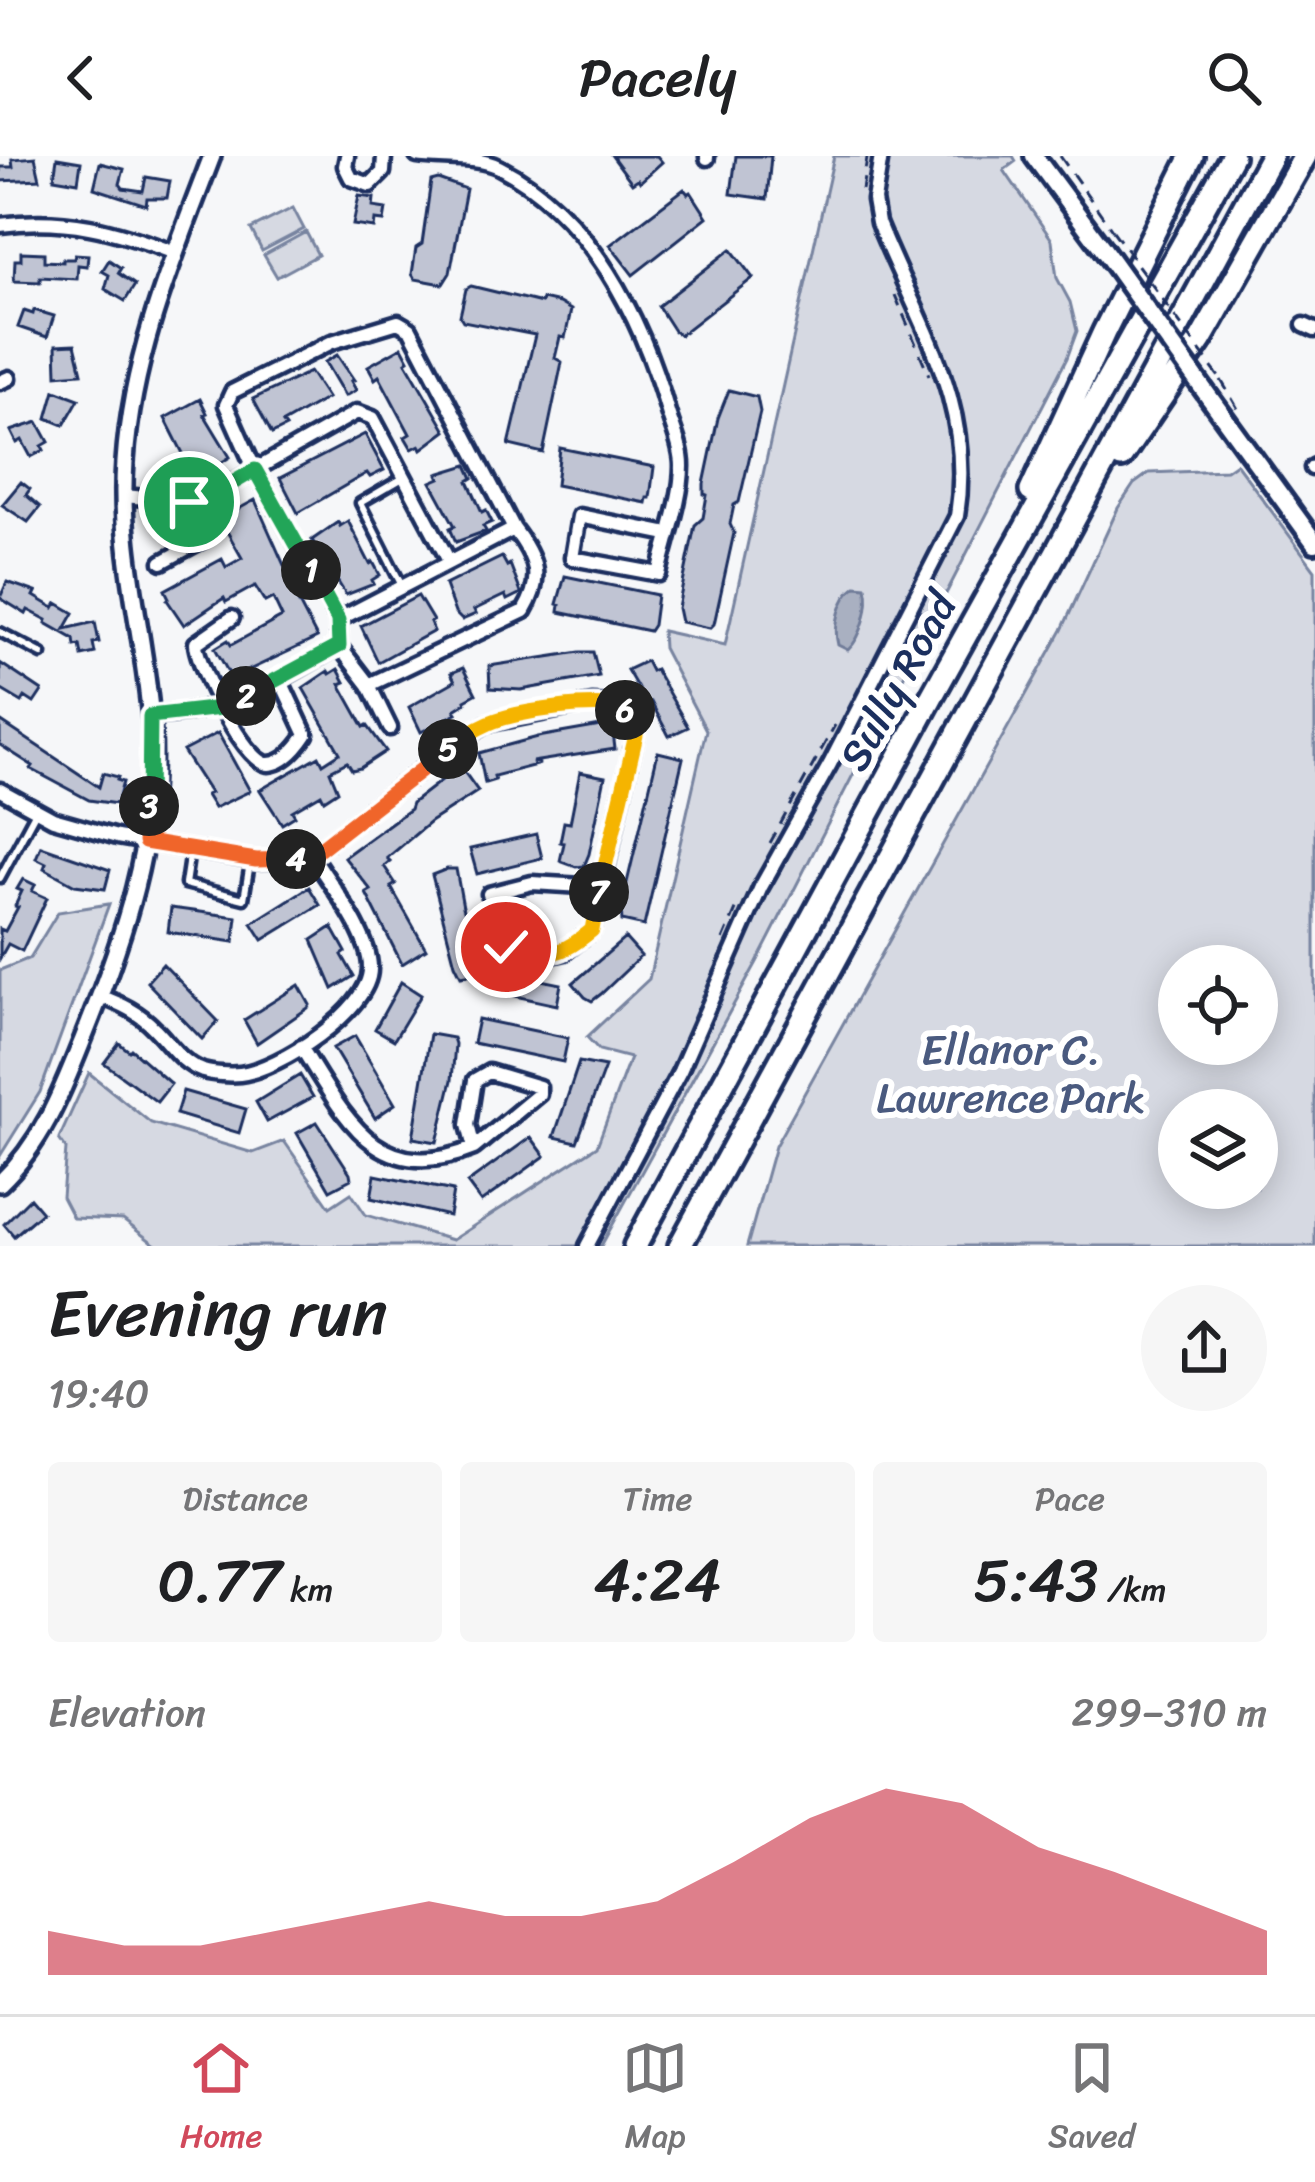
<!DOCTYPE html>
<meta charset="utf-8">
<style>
:root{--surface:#fff;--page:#f6f6f6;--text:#202124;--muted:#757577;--line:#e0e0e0;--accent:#d1495b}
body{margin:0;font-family:Sriracha,sans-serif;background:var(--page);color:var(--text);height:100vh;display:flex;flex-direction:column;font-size:45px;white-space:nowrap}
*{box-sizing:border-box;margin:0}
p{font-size:39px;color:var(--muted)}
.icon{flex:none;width:66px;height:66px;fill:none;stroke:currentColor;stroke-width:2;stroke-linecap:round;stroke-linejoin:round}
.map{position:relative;height:1090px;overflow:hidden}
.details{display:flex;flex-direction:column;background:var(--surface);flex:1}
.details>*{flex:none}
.fabs{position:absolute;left:1158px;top:789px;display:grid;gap:24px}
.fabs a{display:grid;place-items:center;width:120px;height:120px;border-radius:50%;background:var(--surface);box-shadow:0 6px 30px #0003;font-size:60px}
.pin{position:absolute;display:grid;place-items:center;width:102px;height:102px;color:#fff;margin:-51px;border:6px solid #fff;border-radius:50%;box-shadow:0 3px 12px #0007}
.km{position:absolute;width:60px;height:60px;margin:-30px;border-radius:50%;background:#222;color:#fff;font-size:33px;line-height:60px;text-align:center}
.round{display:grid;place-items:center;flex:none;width:126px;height:126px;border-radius:63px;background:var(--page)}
.summary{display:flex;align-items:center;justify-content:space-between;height:204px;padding:0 48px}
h1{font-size:66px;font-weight:600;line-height:90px}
.stats{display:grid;grid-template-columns:repeat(3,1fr);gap:18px;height:204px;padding:12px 48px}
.stats div{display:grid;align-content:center;border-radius:12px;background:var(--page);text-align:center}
.stats b{font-size:60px;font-weight:600}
.stats small{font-size:33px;font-weight:400}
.stats p{font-size:33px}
.chart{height:336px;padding:24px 48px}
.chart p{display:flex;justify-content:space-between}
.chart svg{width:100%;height:216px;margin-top:12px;fill:var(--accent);opacity:.7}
header{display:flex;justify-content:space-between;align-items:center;height:156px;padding:0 48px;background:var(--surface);font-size:54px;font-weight:600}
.dock{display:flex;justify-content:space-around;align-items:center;height:168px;border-top:3px solid var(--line);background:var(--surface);font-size:33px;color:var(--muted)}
.dock a{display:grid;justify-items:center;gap:6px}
.dock .selected{color:var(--accent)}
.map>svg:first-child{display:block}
</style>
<header><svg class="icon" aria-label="back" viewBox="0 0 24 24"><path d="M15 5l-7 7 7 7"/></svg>Pacely<svg class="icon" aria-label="search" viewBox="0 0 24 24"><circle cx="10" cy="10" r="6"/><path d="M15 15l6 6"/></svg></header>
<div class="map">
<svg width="1315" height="1090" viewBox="0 0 1315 1090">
<rect width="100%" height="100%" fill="#f6f7f9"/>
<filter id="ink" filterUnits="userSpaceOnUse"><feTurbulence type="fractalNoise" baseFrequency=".00833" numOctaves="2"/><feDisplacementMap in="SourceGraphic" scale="24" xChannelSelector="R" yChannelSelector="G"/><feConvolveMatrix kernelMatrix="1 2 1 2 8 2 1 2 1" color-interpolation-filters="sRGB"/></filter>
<g filter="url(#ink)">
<path fill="#d6d9e2" stroke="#7884a0" stroke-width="3" fill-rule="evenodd" d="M 834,0 L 1013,0 L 1016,5 L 1004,14 L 1052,84 L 1057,122 L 1070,146 L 1077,175 L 1067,202 L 757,806 L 601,1090 L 157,1090 L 123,1064 L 73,1062 L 62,1041 L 66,993 L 59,983 L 89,917 L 151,967 L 253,997 L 284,985 L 330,1051 L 351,1037 L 366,1059 L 452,1084 L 597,990 L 630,902 L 599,894 L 587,881 L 649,823 L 706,574 L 663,492 L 662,475 L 725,489 Z
M 293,52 L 304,73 L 262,95 L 251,73 Z
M 306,76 L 318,99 L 277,121 L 264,99 Z
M 1236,307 L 1315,414 L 1315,1090 L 747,1090 L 775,990 L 1062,474 L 1118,352 L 1134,328 L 1149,317 L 1226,314 ZM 1179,810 L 1257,810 L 1257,888 L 1179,888 ZM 1179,954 L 1257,954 L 1257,1032 L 1179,1032 Z
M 109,748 L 40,936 L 0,1000 L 0,814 L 30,802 L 58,756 Z"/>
<path fill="#a9b0c1" stroke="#707c99" stroke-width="3" d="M 856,430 L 866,431 C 871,449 862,481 848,494 L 838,489 C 833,471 840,441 856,430 Z"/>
<path fill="#c0c4d3" stroke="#1b2f5e" stroke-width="3" d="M 612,0 L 657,0 L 662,6 L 640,26 L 638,23 L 632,27 Z
M 736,0 L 771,0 L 767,43 L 731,38 Z
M 35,1 L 40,23 L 0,25 L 0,11 L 13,11 L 12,3 Z
M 57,2 L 81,6 L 78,26 L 54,22 Z
M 100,7 L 124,13 L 120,28 L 123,32 L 143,35 L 146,21 L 170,25 L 167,42 L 147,42 L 146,49 L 94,32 Z
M 438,23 L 466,33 L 450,117 L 443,128 L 415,123 L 412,118 L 416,92 L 422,88 L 431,25 Z
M 684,33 L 688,38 L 691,36 L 707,61 L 633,119 L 610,89 Z
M 359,40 L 374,42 L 373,51 L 386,53 L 384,65 L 375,64 L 374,72 L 353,69 Z
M 731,93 L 753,122 L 680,179 L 674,175 L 658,150 Z
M 21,96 L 44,97 L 44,105 L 63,106 L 63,103 L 74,103 L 75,98 L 88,99 L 87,110 L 78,109 L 77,123 L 40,121 L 40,126 L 14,125 L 15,104 L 21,104 Z
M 109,104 L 121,112 L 118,117 L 135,129 L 125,145 L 105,133 L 109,119 L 102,115 Z
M 471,130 L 541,147 L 542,143 L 559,147 L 571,154 L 565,182 L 560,181 L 555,202 L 562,206 L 543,297 L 509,289 L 535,179 L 463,165 L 460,160 L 466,133 Z
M 34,154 L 54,160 L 47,181 L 18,171 L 24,155 L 33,158 Z
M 75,188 L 82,217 L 57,219 L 56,189 Z
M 402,191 L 409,204 L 406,206 L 446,275 L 422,293 L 420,289 L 412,293 L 405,281 L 410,278 L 379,220 L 375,223 L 368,210 Z
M 337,199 L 354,224 L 351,225 L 356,234 L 345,240 L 325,206 Z
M 310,216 L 327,242 L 283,267 L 286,271 L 272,278 L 253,243 Z
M 55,234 L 79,243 L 64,269 L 47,262 Z
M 729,234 L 757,241 L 760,256 L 739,346 L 734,349 L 730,368 L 734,377 L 714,468 L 710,472 L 681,466 L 678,452 L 695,369 L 703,362 L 707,339 L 704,338 L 704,328 L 718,262 Z
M 200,243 L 207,257 L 204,258 L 230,301 L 205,317 L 203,314 L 194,319 L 165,262 Z
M 38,266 L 49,286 L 42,290 L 44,294 L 31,301 L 22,284 L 17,287 L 11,275 Z
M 365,278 L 384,314 L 370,321 L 367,317 L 298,357 L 280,322 Z
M 560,292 L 654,311 L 650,342 L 647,342 L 646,347 L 556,329 Z
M 467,309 L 473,322 L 468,325 L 482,356 L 486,354 L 492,366 L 483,370 L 486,375 L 456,386 L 450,372 L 455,370 L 431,326 L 440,322 L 438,318 Z
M 21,326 L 30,333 L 26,339 L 40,351 L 28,366 L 2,349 Z
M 255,344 L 288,418 L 293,415 L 299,428 L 291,432 L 317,482 L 245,516 L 247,520 L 234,527 L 215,492 L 228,484 L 231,489 L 282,461 L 273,442 L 265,446 L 255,430 L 226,446 L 224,442 L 184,469 L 167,444 L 169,442 L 165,434 L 222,403 L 226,411 L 242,402 L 220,363 Z
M 348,365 L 370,408 L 373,406 L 380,419 L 372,424 L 374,428 L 346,439 L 312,384 L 338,366 L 340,370 Z
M 502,401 L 507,410 L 510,408 L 521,437 L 507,444 L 505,439 L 474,454 L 476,458 L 462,464 L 455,457 L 445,429 Z
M 565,420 L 657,439 L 653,469 L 649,475 L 559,456 L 560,449 L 557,448 Z
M 7,426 L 36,436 L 34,440 L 54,452 L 57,447 L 74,457 L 65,473 L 95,466 L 99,486 L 93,487 L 95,497 L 82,500 L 80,489 L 75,490 L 74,483 L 46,467 L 47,464 L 28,454 L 26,458 L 0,442 Z
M 418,440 L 433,465 L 430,466 L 434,475 L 378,506 L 361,470 Z
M 580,496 L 593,496 L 599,520 L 521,534 L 490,532 L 489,510 Z
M 646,505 L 651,515 L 655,513 L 688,571 L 669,580 L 651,546 L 647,548 L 627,514 Z
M 0,507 L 42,535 L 34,547 L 25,541 L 22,546 L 0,533 Z
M 463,512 L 476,538 L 465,544 L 466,547 L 455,554 L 457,557 L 421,576 L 409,551 L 455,525 L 451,517 Z
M 338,513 L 345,526 L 340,528 L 364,571 L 367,569 L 386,595 L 360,612 L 352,614 L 347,606 L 330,615 L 338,635 L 324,644 L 321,638 L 292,655 L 295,660 L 282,668 L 260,634 L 319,600 L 323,608 L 340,597 L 303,532 L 328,515 L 330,518 Z
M 0,565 L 99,631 L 103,617 L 118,621 L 117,624 L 123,626 L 117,648 L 89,644 L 31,613 L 33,610 L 0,589 Z
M 612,568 L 615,593 L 532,606 L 540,608 L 494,620 L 495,624 L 485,627 L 479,597 L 538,581 Z
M 218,577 L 250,635 L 214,652 L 206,639 L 210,637 L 183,595 Z
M 658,596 L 683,602 L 644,770 L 622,765 L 621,752 Z
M 460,610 L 478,635 L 430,666 L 387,702 L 390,705 L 384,710 L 396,728 L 391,731 L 426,793 L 402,808 L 366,737 L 371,734 L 344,701 L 410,653 L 412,647 Z
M 580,616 L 605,621 L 589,698 L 584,710 L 576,711 L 560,705 L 564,687 L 560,686 L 564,666 L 570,667 Z
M 536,678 L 542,702 L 477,718 L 470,693 Z
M 41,690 L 110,714 L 105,733 L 75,729 L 44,712 L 46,707 L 36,702 Z
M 447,713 L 456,713 L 463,751 L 484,816 L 461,820 L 455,808 L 432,719 Z
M 23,723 L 35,729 L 32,735 L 47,742 L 22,795 L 8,788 L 0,802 L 0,773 L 5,775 L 18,751 L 15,750 L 22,735 L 17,733 Z
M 309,731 L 320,749 L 263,784 L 252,767 Z
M 171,752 L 237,761 L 234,786 L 168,776 Z
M 332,771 L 346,796 L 342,799 L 354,820 L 333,833 L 312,784 Z
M 625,782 L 641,800 L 601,838 L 592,845 L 585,841 L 573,827 Z
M 163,808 L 218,865 L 202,883 L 147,826 Z
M 497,815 L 561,828 L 557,849 L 492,835 Z
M 401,826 L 421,839 L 394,884 L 375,873 Z
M 299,829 L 310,849 L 308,852 L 257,887 L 244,864 Z
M 478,863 L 568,882 L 563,906 L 473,887 Z
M 430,878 L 453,882 L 455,888 L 452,924 L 437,986 L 413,982 Z
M 355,880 L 395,948 L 375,962 L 333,892 Z
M 119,887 L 129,895 L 131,893 L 171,928 L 157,946 L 104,907 Z
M 579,906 L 605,911 L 577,986 L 554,981 Z
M 300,919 L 313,941 L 267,966 L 256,946 Z
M 183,935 L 246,953 L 239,977 L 176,958 Z
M 317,966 L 350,1017 L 351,1023 L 330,1034 L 297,977 Z
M 531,981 L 545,1000 L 481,1046 L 467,1027 Z
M 375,1019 L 453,1035 L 449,1060 L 371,1042 Z
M 30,1042 L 42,1056 L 14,1080 L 4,1068 Z"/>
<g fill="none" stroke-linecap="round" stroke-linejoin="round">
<g stroke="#1b2f5e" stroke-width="15">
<path id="service" d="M 401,428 L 360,347 L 403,322
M 0,476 L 42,498
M 190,695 L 185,728 L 244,743 L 250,707
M 0,722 L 35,657"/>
</g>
<g stroke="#1b2f5e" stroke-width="21">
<path id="minor" d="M 347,0 L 345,10 L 351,22 L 370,29 L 383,16 L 384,0
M 417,0 C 441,4 478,0 499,11 C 590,58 642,162 668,256 C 673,273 682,292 682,310 C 682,342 666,386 659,418 L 572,402 L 579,360 L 668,378
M 707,2 L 707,0
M 0,69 C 65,60 115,74 175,97
M 1304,169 L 1315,174
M 0,226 L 9,222
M 1312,312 L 1315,310
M 124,340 L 189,346 L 214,337 L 357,256 L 373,262 L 449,405
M 162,406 L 204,383 L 189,346
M 232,462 L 196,487 C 196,508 246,609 269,608 C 285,607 298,591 306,579 L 280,523
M 338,464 L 255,314 L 226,249 L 232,236 L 332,186 L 398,166 L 410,173 L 514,373 C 536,402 544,422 524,455 L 369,529 L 339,490
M 369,529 L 390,572
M 150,560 C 230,558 272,528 339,490 L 338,464 L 514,373
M 0,634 L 53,663 L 117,681 L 256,705 L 293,704 L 312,699 L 455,587 L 486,568 L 592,547 L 613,548 L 626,554 L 636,579 L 592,774 L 565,796 L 552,799 L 506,791 L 489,738 L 532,727 L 600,731
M 100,840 C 121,848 139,856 155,873 C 171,889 181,907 203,915 C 213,918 229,919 240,918 C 278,914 370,854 370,813 C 371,780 330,728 312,699
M 301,891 C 345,960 376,1032 474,992
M 489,916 L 539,931 L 539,938 L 474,992 L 468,969 L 475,924 Z
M 587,1090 L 680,915 L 761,731 L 830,608 L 957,360 C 975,246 919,169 878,67 L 874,44 L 881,0"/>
</g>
<g stroke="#1b2f5e" stroke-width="24">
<path id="tertiary" d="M 0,1027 C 44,985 63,933 85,878 C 124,781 157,684 152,578 C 147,486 118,398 125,306 C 132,198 174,100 212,0"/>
</g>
<g stroke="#1b2f5e" stroke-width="26">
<path id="secondary" d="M 1034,0 L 1103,93
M 1209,241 L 1315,387"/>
</g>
<g stroke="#1b2f5e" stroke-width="30">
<path id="motorway" d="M 1121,301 L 1201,183 L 1305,0
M 1031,335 L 1104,176 L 1192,0
M 635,1090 L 932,540 L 1232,0
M 680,1090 L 1271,0"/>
</g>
<path stroke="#1b2f5e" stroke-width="3" stroke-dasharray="12 9" stroke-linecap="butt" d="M 1060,0 L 1113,75
M 862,34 L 867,2
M 895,139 L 929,219
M 1221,224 L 1241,258
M 770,687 L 835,569
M 723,784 L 738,749"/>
<use href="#service" stroke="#fff" stroke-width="6"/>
<use href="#minor" stroke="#fff" stroke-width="12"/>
<use href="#tertiary" stroke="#fff" stroke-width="15"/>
<use href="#secondary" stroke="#fff" stroke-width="16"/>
<use href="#motorway" stroke="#fff" stroke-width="21"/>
<g stroke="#1b2f5e" stroke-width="26" stroke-linecap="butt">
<path id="secondary-bridge" d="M 1103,93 L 1209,241"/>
</g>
<path stroke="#1b2f5e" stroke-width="3" stroke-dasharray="12 9" stroke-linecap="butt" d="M 1113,75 L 1221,224"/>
<use href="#secondary-bridge" stroke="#fff" stroke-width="16"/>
</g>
</g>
<g fill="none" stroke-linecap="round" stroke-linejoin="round" filter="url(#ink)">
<g stroke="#fff" stroke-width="24">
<path id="split-1" d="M 189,346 L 214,338 L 255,314 L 311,414"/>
</g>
<g stroke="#fff" stroke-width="24">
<path id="split-2" d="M 246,540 L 339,490 L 338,464 L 311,414"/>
</g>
<g stroke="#fff" stroke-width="24">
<path id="split-3" d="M 149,650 L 150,560 L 221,552 L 246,540"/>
</g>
<g stroke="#fff" stroke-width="24">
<path id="split-4" d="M 149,650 L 145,686 L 256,704 L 296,703"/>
</g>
<g stroke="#fff" stroke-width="24">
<path id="split-5" d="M 296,703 L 312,699 L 448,593"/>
</g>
<g stroke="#fff" stroke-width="24">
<path id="split-6" d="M 448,593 C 460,583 475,573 489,567 C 516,555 600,543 625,554"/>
</g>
<g stroke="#fff" stroke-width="24">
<path id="split-7" d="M 599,736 L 636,579 L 625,554"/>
</g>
<g stroke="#fff" stroke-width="24">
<path id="split-8" d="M 506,791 C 550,799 557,803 592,774 L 599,736"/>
</g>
<use href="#split-1" stroke="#22a559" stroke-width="15"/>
<use href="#split-2" stroke="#22a559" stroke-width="15"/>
<use href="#split-3" stroke="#22a559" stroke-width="15"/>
<use href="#split-4" stroke="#f0652b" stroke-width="15"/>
<use href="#split-5" stroke="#f0652b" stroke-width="15"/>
<use href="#split-6" stroke="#f5b400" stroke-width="15"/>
<use href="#split-7" stroke="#f5b400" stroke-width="15"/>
<use href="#split-8" stroke="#f5b400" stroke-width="15"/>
</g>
<g text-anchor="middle" stroke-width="12" stroke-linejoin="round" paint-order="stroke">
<g font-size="42" fill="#1b2f5e" stroke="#fff">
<text transform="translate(897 525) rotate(-61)" y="15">Sully Road</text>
</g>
<g font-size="42" fill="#4a5a7f" stroke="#fff">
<text x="1011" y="908">Ellanor C.<tspan x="1011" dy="48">Lawrence Park</tspan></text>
</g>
</g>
</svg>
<div class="fabs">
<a><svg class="icon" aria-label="locate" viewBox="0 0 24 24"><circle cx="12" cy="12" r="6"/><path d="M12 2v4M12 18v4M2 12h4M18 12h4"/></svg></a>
<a><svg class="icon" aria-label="layers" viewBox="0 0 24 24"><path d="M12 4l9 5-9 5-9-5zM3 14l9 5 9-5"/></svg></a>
</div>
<div class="pin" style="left:189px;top:346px;background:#1e9e55"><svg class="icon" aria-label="arrive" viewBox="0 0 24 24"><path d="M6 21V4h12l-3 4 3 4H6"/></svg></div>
<div class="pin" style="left:506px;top:791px;background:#d93025"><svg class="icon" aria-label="check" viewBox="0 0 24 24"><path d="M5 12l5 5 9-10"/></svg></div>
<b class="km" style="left:311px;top:414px">1</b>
<b class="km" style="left:246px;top:540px">2</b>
<b class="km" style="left:149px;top:650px">3</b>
<b class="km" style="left:296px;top:703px">4</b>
<b class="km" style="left:448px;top:593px">5</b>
<b class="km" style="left:625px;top:554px">6</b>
<b class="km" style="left:599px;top:736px">7</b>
</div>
<section class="details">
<div class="summary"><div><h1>Evening run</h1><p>19:40</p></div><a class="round"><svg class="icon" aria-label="share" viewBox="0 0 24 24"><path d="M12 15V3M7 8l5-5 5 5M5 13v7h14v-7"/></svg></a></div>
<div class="stats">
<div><p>Distance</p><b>0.77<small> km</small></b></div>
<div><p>Time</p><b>4:24</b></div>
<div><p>Pace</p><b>5:43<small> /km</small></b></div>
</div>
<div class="chart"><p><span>Elevation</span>299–310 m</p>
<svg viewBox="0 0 160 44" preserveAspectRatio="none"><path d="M0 44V35L10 38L20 38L30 35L40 32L50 29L60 32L70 32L80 29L90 21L100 12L110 6L120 9L130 18L140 23L150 29L160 35V44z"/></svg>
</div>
</section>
<nav class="dock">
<a class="selected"><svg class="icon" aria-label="home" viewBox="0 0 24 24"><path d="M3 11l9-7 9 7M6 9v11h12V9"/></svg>Home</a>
<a><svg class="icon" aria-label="map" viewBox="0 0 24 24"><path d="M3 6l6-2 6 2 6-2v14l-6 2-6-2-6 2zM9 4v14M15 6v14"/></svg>Map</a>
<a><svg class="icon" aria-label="saved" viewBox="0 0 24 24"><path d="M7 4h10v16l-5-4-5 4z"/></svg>Saved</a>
</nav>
